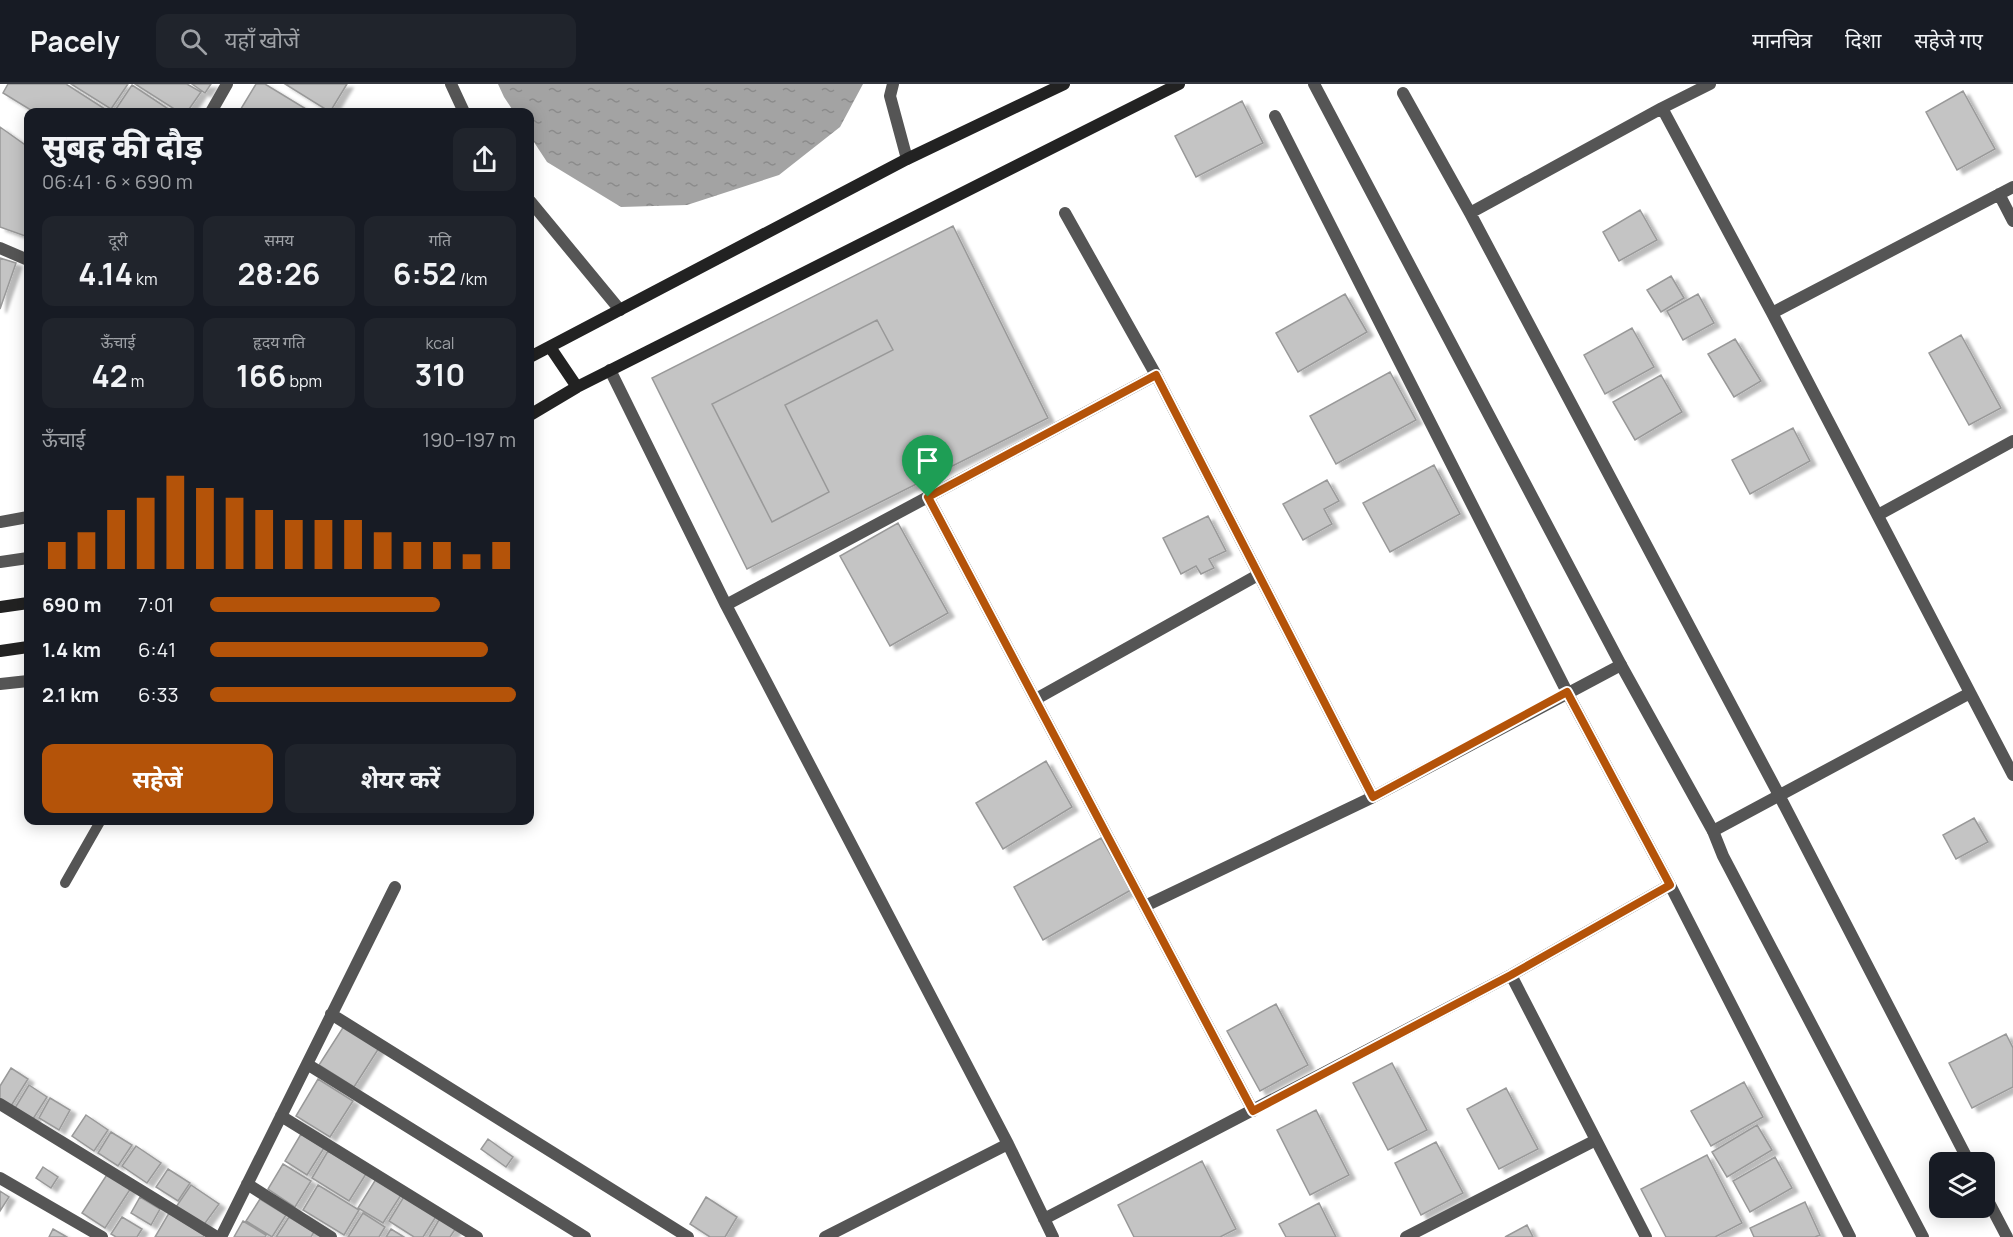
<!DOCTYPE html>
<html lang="hi">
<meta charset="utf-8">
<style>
:root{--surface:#171b24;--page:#20242c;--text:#f1f3f6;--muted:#9ea1a6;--line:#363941;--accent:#b45309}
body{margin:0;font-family:Manrope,"Noto Sans Devanagari",sans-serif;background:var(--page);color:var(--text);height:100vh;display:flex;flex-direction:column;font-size:22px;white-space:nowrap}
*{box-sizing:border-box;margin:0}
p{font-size:20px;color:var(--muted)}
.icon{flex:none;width:33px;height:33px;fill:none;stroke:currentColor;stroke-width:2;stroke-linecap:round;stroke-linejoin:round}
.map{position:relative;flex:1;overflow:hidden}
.details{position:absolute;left:24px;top:24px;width:510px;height:717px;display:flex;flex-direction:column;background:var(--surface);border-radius:12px;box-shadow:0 3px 15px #0003}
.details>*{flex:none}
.tools{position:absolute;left:1929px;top:1068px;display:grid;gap:12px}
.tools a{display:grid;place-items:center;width:66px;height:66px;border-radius:12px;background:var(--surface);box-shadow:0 3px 15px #0003;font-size:30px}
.pin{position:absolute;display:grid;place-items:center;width:51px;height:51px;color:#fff;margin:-62px -26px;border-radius:50% 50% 50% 0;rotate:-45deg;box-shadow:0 0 6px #0007}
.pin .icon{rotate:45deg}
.round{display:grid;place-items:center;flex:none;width:63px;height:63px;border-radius:12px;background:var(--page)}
.headline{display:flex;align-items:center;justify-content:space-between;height:102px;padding:0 18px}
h1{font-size:33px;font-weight:700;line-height:45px}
.stats{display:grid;grid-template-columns:repeat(3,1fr);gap:9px;height:102px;padding:6px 18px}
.stats div{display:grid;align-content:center;border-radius:12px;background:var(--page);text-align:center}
.stats b{font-size:30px;font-weight:700}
.stats small{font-size:16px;font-weight:400}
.stats p{font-size:16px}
.chart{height:168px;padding:12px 18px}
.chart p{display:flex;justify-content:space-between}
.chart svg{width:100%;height:108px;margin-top:6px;stroke:var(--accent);stroke-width:6}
.cta{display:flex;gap:12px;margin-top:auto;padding:12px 18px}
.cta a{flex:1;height:69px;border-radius:12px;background:var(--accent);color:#fff;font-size:24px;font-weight:700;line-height:69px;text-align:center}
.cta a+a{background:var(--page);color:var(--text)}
ul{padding:0 18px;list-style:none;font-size:20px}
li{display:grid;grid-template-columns:96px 72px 1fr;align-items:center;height:45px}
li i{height:15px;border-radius:8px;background:var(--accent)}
header{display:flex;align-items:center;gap:36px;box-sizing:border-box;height:84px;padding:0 30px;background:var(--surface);border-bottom:2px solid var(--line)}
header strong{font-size:28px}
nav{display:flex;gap:33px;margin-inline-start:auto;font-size:21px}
.search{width:420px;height:54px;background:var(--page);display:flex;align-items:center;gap:15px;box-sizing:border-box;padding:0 21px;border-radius:12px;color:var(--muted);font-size:22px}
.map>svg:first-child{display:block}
</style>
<header>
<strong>Pacely</strong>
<div class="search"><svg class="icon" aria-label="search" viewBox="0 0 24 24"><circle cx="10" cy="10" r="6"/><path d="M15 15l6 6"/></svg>यहाँ खोजें</div>
<nav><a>मानचित्र</a><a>दिशा</a><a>सहेजे गए</a></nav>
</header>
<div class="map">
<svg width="2013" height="1153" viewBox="0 0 2013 1153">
<defs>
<pattern id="water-ripples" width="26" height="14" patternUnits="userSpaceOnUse" patternTransform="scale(1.5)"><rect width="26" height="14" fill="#a3a3a3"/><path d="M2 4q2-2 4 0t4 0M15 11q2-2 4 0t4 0" fill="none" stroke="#8b8b8b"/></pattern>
<filter id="shadow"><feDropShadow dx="6" dy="4" stdDeviation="1.5" flood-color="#0004"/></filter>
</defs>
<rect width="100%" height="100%" fill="#fff"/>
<path fill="url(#water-ripples)" d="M 498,0 L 863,0 L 840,43 L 779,91 L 687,121 L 621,123 L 547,78 L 530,52 L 530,28 L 514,28 L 504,13 Z"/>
<path fill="#c4c4c4" stroke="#999" stroke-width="1.5" filter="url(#shadow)" d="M 8,0 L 66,0 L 108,27 L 107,28 L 34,28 L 3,9 Z
M 71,0 L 128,0 L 111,25 Z
M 135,0 L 187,0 L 201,8 L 187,28 L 179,28 Z
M 192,0 L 211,0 L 205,9 Z
M 256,0 L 265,0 L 311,28 L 239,28 Z
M 285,0 L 347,0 L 330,28 Z
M 132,1 L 173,28 L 114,28 Z
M 1963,7 L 1995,65 L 1957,86 L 1926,28 Z
M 1242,17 L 1263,59 L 1196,93 L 1175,52 Z
M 0,43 L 28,63 L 28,153 L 0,143 Z
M 1640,126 L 1657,156 L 1619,177 L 1603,148 Z
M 953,142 L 1048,334 L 747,485 L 652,294 Z
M 0,174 L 16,179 L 0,225 Z
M 1671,192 L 1684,214 L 1661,228 L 1647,206 Z
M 1345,210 L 1367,248 L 1298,288 L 1276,249 Z
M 1698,210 L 1714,239 L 1683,256 L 1667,227 Z
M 877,236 L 893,266 L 785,321 L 829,408 L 772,438 L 712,320 Z
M 1632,244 L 1654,283 L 1605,310 L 1584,271 Z
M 1961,251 L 2001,324 L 1969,341 L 1929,269 Z
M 1735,255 L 1761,297 L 1734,313 L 1708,270 Z
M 1390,288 L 1416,336 L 1336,380 L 1310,332 Z
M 1661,291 L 1682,328 L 1635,356 L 1613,318 Z
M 1793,344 L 1810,377 L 1750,410 L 1732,376 Z
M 1434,381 L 1460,430 L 1390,468 L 1363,419 Z
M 1327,396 L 1339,417 L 1324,425 L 1332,440 L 1303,456 L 1283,420 Z
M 1208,432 L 1226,467 L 1209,475 L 1214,484 L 1201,490 L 1196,482 L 1181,490 L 1163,454 Z
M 898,439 L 948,529 L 890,562 L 840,472 Z
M 1046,677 L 1072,723 L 1003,765 L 976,719 Z
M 1974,734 L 1988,758 L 1956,775 L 1943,751 Z
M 1101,754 L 1131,806 L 1043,856 L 1014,803 Z
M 1276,920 L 1308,981 L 1260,1007 L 1227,947 Z
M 344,942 L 379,964 L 354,1003 L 319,981 Z
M 2006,950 L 2013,964 L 2013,1003 L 1972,1024 L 1949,979 Z
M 1392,979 L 1427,1046 L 1388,1066 L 1353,999 Z
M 11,984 L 28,995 L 11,1022 L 0,1015 L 0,1002 Z
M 318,995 L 353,1017 L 330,1053 L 296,1032 Z
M 1744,998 L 1763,1033 L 1711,1062 L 1691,1027 Z
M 29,1001 L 47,1013 L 33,1035 L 15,1024 Z
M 1506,1004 L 1538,1065 L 1499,1085 L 1467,1025 Z
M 50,1014 L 70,1026 L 59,1046 L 39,1034 Z
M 1316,1026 L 1349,1091 L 1310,1111 L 1277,1046 Z
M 86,1031 L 108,1046 L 94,1067 L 72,1052 Z
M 1757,1041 L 1772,1066 L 1727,1093 L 1712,1068 Z
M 111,1048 L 132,1061 L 118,1082 L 98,1069 Z
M 301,1050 L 324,1064 L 307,1091 L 285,1077 Z
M 488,1055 L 513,1073 L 506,1083 L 481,1065 Z
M 1436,1058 L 1463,1109 L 1421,1131 L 1395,1079 Z
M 136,1062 L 161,1079 L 147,1099 L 122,1082 Z
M 328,1067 L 366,1090 L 349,1117 L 312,1094 Z
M 1707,1071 L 1742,1139 L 1715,1153 L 1666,1153 L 1641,1105 Z
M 1775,1073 L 1792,1104 L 1750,1128 L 1733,1097 Z
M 1202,1077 L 1236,1145 L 1220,1153 L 1134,1153 L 1118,1121 Z
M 283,1080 L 311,1097 L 295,1123 L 268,1105 Z
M 43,1083 L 58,1093 L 51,1104 L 36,1094 Z
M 168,1085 L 190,1099 L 178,1117 L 156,1103 Z
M 108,1089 L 131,1104 L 105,1144 L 82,1129 Z
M 376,1095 L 401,1111 L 383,1139 L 358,1124 Z
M 191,1101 L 219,1120 L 203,1142 L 176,1123 Z
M 318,1101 L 359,1126 L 344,1151 L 303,1126 Z
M 0,1107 L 9,1113 L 0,1127 Z
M 405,1111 L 437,1131 L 423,1153 L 414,1153 L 389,1137 Z
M 140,1113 L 160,1125 L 151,1141 L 131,1129 Z
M 706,1113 L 737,1133 L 725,1153 L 710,1153 L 690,1140 Z
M 260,1115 L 286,1131 L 272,1153 L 246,1137 Z
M 1805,1118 L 1820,1151 L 1815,1153 L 1754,1153 L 1750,1144 Z
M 1319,1119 L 1336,1153 L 1286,1153 L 1279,1140 Z
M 169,1129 L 204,1151 L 203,1153 L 155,1153 Z
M 363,1129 L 385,1143 L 379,1153 L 348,1153 Z
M 122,1133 L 142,1145 L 137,1153 L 116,1153 L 111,1150 Z
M 289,1133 L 314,1148 L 311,1153 L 276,1153 Z
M 440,1134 L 456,1144 L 450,1153 L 429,1153 Z
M 243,1137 L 266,1151 L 265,1153 L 234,1153 Z
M 1527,1141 L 1533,1153 L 1505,1153 Z
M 53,1145 L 67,1153 L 49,1153 Z
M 391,1145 L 404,1153 L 386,1153 Z"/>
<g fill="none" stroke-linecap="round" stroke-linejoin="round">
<path stroke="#555" stroke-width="10" d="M 65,799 L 101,736"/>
<path stroke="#555" stroke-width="12" d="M 451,0 L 464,28
M 893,0 L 890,12 L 907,75
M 1403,9 L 1470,129 L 1779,711 L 1969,1078
M 1662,24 L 1772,229 L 2013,691
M 211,28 L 227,0
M 1275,32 L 1567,608 L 1670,801 L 1850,1153
M 1999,110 L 2013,137
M 530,117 L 620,226
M 1065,129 L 1156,291 L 1373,713
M 1470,129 L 1662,24 L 1710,0
M 0,164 L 28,176
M 1772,229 L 2013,103
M 610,286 L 726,521 L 1008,1060 L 1053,1153
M 928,413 L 1253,1027
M 1878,431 L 2013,357
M 0,438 L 28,433
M 726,521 L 1156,291
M 1036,615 L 1258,491
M 1713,747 L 1970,609
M 1145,822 L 1373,713 L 1621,581
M 1511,891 L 1646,1153
M 331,930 L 688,1153
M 307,980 L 585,1153
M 0,1020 L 217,1153
M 281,1032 L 477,1153
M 0,1094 L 102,1153
M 247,1100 L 331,1153
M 1984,1109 L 2007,1153
M 1044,1135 L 1511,891 L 1670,801
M 221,1153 L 395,803
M 825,1153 L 1008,1060
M 1406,1153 L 1596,1056"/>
<path stroke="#555" stroke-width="12" d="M 1314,0 L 1621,581 L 1713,747 L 1723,772 L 1923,1153
M 0,478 L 28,474
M 0,600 L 28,597"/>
<path stroke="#222" stroke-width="12" d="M 550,263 L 577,303
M 530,273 L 907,75 L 1064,0
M 530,331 L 577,303 L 1179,0
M 0,523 L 28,519
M 0,567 L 28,563"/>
</g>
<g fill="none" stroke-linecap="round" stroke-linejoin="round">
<g stroke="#fff" stroke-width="12">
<path id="route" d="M 1156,291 L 1373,713 L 1567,608 L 1670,801 L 1511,891 L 1253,1027 L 928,413 Z"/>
</g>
<use href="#route" stroke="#b45309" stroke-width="8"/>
</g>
</svg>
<div class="tools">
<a><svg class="icon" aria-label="layers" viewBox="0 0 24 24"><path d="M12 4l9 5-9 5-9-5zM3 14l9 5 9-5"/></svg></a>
</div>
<div class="pin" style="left:928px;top:413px;background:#1e9e55"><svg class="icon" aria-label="arrive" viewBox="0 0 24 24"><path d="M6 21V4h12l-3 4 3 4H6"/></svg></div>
<section class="details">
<div class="headline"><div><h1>सुबह की दौड़</h1><p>06:41 · 6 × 690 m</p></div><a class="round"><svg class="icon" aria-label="share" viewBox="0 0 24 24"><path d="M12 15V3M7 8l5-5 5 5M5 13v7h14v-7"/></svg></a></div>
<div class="stats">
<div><p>दूरी</p><b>4.14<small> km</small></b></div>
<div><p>समय</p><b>28:26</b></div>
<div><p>गति</p><b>6:52<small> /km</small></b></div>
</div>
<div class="stats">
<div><p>ऊँचाई</p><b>42<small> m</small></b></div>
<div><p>हृदय गति</p><b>166<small> bpm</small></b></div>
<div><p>kcal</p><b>310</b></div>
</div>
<div class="chart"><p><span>ऊँचाई</span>190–197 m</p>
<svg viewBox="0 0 160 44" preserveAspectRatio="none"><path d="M5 44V33M15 44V29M25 44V20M35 44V15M45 44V6M55 44V11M65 44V15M75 44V20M85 44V24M95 44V24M105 44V24M115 44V29M125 44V33M135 44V33M145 44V38M155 44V33"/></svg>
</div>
<ul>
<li><b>690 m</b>7:01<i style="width:75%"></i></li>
<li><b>1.4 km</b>6:41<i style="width:91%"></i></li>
<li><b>2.1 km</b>6:33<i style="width:100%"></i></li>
</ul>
<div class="cta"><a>सहेजें</a><a>शेयर करें</a></div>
</section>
</div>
